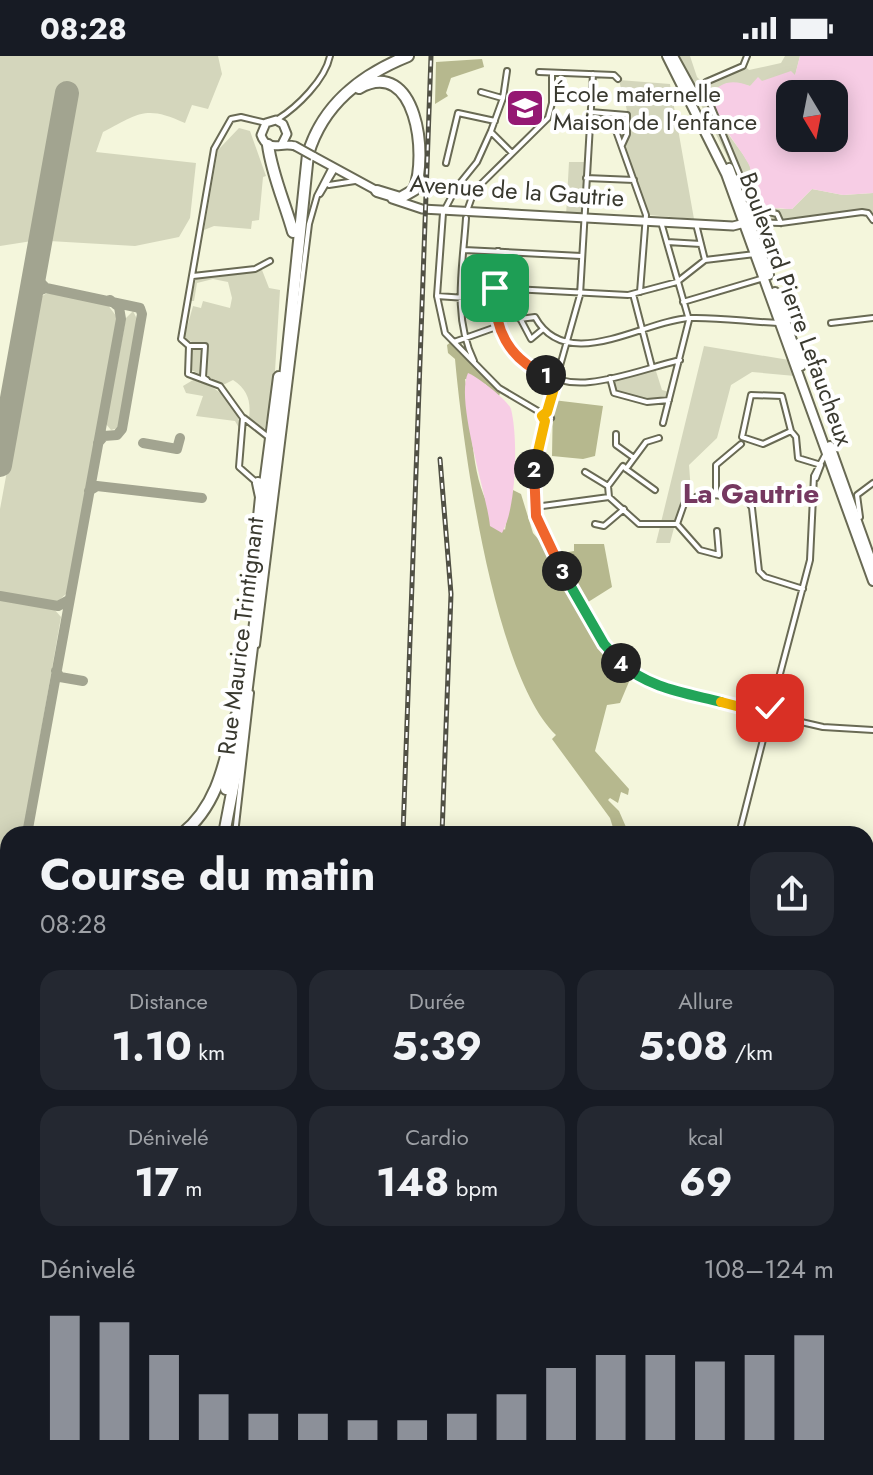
<!DOCTYPE html>
<html lang="fr">
<meta charset="utf-8">
<style>
:root{--surface:#171b24;--page:#242831;--text:#f1f3f6;--muted:#9ea1a6;--accent:#8c9099}
body{margin:0;font-family:Jost,sans-serif;background:var(--page);color:var(--text);height:100vh;display:flex;flex-direction:column;font-size:30px;white-space:nowrap}
*{box-sizing:border-box;margin:0}
p{font-size:26px;color:var(--muted)}
.icon{flex:none;width:44px;height:44px;fill:none;stroke:currentColor;stroke-width:2;stroke-linecap:round;stroke-linejoin:round}
.map{position:relative;flex:1;overflow:hidden}
.panel{position:absolute;left:0px;top:770px;width:874px;height:650px;display:flex;flex-direction:column;background:var(--surface);border-radius:24px 24px 0 0;box-shadow:0 4px 20px #0003}
.panel>*{flex:none}
.needle{width:52px;rotate:170deg}
.controls{position:absolute;left:776px;top:24px;display:grid;gap:16px}
.controls a{display:grid;place-items:center;width:72px;height:72px;border-radius:16px;background:var(--surface);box-shadow:0 4px 20px #0003;font-size:40px}
.pin{position:absolute;display:grid;place-items:center;width:68px;height:68px;color:#fff;margin:-34px;border-radius:16px;box-shadow:0 4px 12px #0006}
.km{position:absolute;width:40px;height:40px;margin:-20px;border-radius:50%;background:#222;color:#fff;font-size:22px;line-height:40px;text-align:center}
.round{display:grid;place-items:center;flex:none;width:84px;height:84px;border-radius:24px;background:var(--page)}
.summary{display:flex;align-items:center;justify-content:space-between;height:136px;padding:0 40px}
h1{font-size:44px;font-weight:700;line-height:60px}
.stats{display:grid;grid-template-columns:repeat(3,1fr);gap:12px;height:136px;padding:8px 40px}
.stats div{display:grid;align-content:center;border-radius:20px;background:var(--page);text-align:center}
.stats b{font-size:40px;font-weight:700}
.stats small{font-size:22px;font-weight:400}
.stats p{font-size:22px}
.chart{height:224px;padding:16px 40px}
.chart p{display:flex;justify-content:space-between}
.chart svg{width:100%;height:144px;margin-top:8px;stroke:var(--accent);stroke-width:6}
.status{display:flex;justify-content:space-between;align-items:center;height:56px;padding:0 40px;background:var(--surface);direction:ltr}
.status svg{height:22px;fill:currentColor}
.map>svg:first-child{display:block}
</style>
<div class="status"><b>08:28</b><svg viewBox="0 0 49 12"><path d="M0 12V9h3v3zM5 12V6h3v6zM10 12V3h3v9zM15 12V0h3v12zM26 1h20v11H26zM47 4h2v5h-2z"/></svg></div>
<div class="map">
<svg width="873" height="1419" viewBox="0 0 873 1419">
<rect width="100%" height="100%" fill="#f4f6dc"/>
<path fill="#d4d6bc" d="M 0,0 L 218,0 L 222,18 L 208,53 L 192,49 L 185,67 C 146,49 139,57 103,76 L 96,96 L 196,107 L 190,162 L 179,181 L 135,190 L 49,185 L 75,39 L 60,36 L 32,185 L 0,190 Z
M 676,0 L 690,0 L 697,21 L 703,27 L 743,8 L 749,14 L 781,7 L 785,0 L 800,0 L 795,20 L 791,16 L 750,30 L 727,27 L 712,36 C 709,62 738,87 749,108 C 755,120 745,133 757,144 C 767,153 779,153 792,153 L 812,133 L 843,139 L 873,137 L 873,156 C 836,154 788,170 749,160 L 727,100 Z
M 619,24 L 670,28 L 694,163 L 649,159 L 623,90 C 635,67 624,47 619,24 Z
M 239,72 L 250,75 L 266,120 L 263,121 L 259,164 L 252,165 L 251,173 L 214,170 L 204,174 L 218,94 Z
M 569,106 L 587,106 L 584,161 L 566,160 Z
M 262,214 L 269,232 L 280,234 L 274,331 L 264,375 L 249,362 C 251,345 248,334 233,324 L 223,329 L 191,314 L 192,286 L 184,282 L 193,250 L 201,252 L 203,245 L 230,252 L 232,242 L 228,226 L 213,223 L 197,227 L 194,245 L 190,245 L 196,223 Z
M 47,237 L 107,248 L 117,261 L 67,537 L 56,547 L 0,537 L 0,453 L 39,242 Z
M 133,255 L 138,265 L 119,367 L 118,372 L 111,374 L 106,368 L 126,262 Z
M 704,290 L 789,304 L 795,320 L 752,316 L 731,329 L 717,382 L 689,409 L 691,436 L 680,449 L 670,487 L 656,487 Z
M 655,312 L 662,334 L 669,336 L 667,342 L 646,345 L 617,335 L 613,324 Z
M 193,324 C 216,330 240,346 239,372 L 235,365 L 196,360 L 203,340 L 186,337 L 183,330 Z
M 0,543 L 54,553 L 61,561 L 23,778 L 8,778 L 8,807 L 0,806 Z"/>
<path fill="#b6b88e" d="M 482,3 L 484,11 L 451,22 L 446,37 L 448,40 L 435,48 L 436,6 Z
M 451,286 L 500,337 L 499,340 L 485,328 L 465,323 C 475,376 467,432 505,474 L 511,433 L 521,438 L 533,477 L 544,490 L 595,581 L 631,621 L 620,647 L 607,649 L 595,695 L 629,733 L 628,739 L 621,736 L 618,747 L 610,742 L 608,744 L 619,755 L 629,778 L 615,778 L 610,762 L 552,683 L 556,679 C 494,620 463,391 455,303 L 448,297 L 447,289 Z
M 553,344 L 603,350 L 595,400 L 583,403 L 552,400 Z
M 574,488 L 604,488 L 612,531 L 585,548 L 557,498 L 574,495 Z"/>
<path fill="#f7cde5" fill-rule="evenodd" d="M 800,0 L 873,0 L 873,137 L 843,139 L 812,133 L 792,153 C 780,153 765,153 756,143 C 745,132 755,118 748,107 C 736,85 716,66 711,40 C 720,24 735,24 750,30 L 758,21 L 762,25 L 791,15 L 795,19 ZM 834,38 L 834,82 L 790,82 L 790,38 Z
M 468,317 C 476,320 508,344 511,353 C 518,380 517,451 502,477 L 490,470 C 487,438 455,345 468,317 Z"/>
<g fill="none" stroke-linecap="round" stroke-linejoin="round">
<path stroke="#a2a490" stroke-width="10" d="M 35,213 L 37,223 L 46,232 L 140,252 L 142,258 L 122,373 L 117,379 L 104,380 L 98,387
M 29,246 L 34,237 L 46,232
M 143,387 L 177,393 L 180,382
M 89,435 L 97,430 L 202,442
M 0,540 L 58,550 L 69,544
M 56,615 L 60,621 L 83,625
M 27,778 L 121,263 L 119,251 L 110,244
M 0,809 L 8,810"/>
<path stroke="#a2a490" stroke-width="24" d="M 0,409 L 67,37"/>
<g stroke="#696a54" stroke-width="8">
<path id="street" d="M 747,0 L 743,10 L 706,26 L 704,33 L 751,146 L 760,154 L 777,158 L 781,167
M 507,15 L 503,42 L 491,75 L 477,106 L 456,132 L 443,157 L 437,240 L 445,277 L 499,332 L 543,358
M 539,16 L 614,19 L 618,23
M 481,36 L 502,42
M 590,56 L 627,59 L 627,78 L 622,89
M 610,58 L 646,159 L 640,236
M 278,63 C 297,51 325,24 330,0
M 491,76 L 512,97
M 446,107 L 458,57 L 495,65
M 586,122 L 634,124
M 329,129 L 355,125
M 320,138 L 335,113
M 467,155 L 474,135 L 548,62 L 552,47 L 552,17
M 466,162 C 463,210 452,260 474,305
M 661,166 L 689,264 L 663,367
M 750,166 L 781,167 L 862,156 L 868,157 L 873,164
M 696,168 L 705,204
M 667,186 L 701,188
M 464,194 L 581,200
M 498,195 C 496,215 493,237 495,257 C 501,301 547,331 590,326 C 620,323 651,311 680,304
M 462,218 L 496,219
M 193,220 L 255,213 L 270,205
M 495,232 L 628,239 L 677,226 L 705,204 L 755,198
M 518,233 L 520,263 L 535,261 C 567,319 644,264 690,262 C 719,261 749,266 778,267
M 633,238 L 652,311
M 437,240 L 494,244
M 683,246 L 764,222
M 521,264 L 531,283 L 543,273
M 831,267 L 873,262
M 454,286 L 499,270
M 189,290 L 181,283 L 214,93 L 231,63 L 241,61 L 266,67
M 189,290 L 188,318 L 220,330 L 243,362 L 239,411 L 256,426
M 189,290 L 205,290 L 203,321 L 207,324
M 610,322 L 614,337 L 647,346 L 669,344
M 547,356 L 551,362 L 545,365 C 538,393 530,421 534,451 C 541,493 605,600 641,622 L 763,657
M 244,362 L 267,380
M 545,365 L 542,360 L 547,356 L 580,239 L 593,18
M 791,375 L 782,340 L 751,339 L 742,381 L 763,388 L 791,375 L 796,381 L 798,402 L 821,409 L 816,422
M 616,378 L 616,389 L 634,402
M 626,413 L 655,434
M 585,416 L 608,430
M 716,437 L 716,409 L 741,388
M 609,441 L 608,430 L 623,410 L 626,413 L 646,386 L 659,382
M 535,451 L 609,441 L 639,468 L 677,468
M 860,461 L 857,439 L 873,427
M 595,468 L 604,470 L 624,453
M 717,475 L 719,499 L 700,494 L 677,468 L 684,448 L 701,438 L 746,442 L 752,452 L 759,515 L 765,521 L 803,533
M 257,589 L 309,168 L 317,140 L 332,111
M 771,652 L 810,504 L 814,420 L 825,399
M 775,660 L 823,671 L 873,674
M 235,778 L 251,637
M 739,778 L 768,664
M 0,970 L 8,967
M 866,1071 L 873,1068
M 0,1221 L 8,1221
M 0,1275 L 8,1285
M 0,1283 L 8,1273
M 866,1322 L 873,1318
M 0,1325 L 8,1301
M 866,1380 L 873,1388
M 141,1412 L 146,1419
M 240,1412 L 241,1419
M 5,1415 L 3,1408 L 8,1404
M 5,1415 L 12,1417 L 16,1412
M 61,1419 L 72,1412
M 107,1419 L 116,1412
M 322,1419 L 322,1412
M 350,1419 L 350,1412"/>
</g>
<g stroke="#696a54" stroke-width="11">
<path id="secondary" d="M 282,88 L 287,78 L 283,68 L 276,64 L 266,67 L 261,79 C 267,97 281,86 295,90
M 313,100 L 381,137
M 392,143 L 422,153 L 733,170 L 749,166"/>
</g>
<g stroke="#696a54" stroke-width="12">
<path id="primary" d="M 667,0 L 726,118 L 873,525
M 673,0 L 696,42
M 729,112 L 769,219
M 775,236 L 801,310
M 830,390 L 873,510
M 150,1419 L 151,1412"/>
</g>
<g stroke="#696a54" stroke-width="14">
<path id="highway" d="M 359,32 C 417,0 428,101 414,134 L 400,142 L 377,135
M 268,89 C 272,119 285,147 293,176
M 261,459 L 279,321
M 250,550 L 261,441 L 258,427
M 226,733 L 232,694
M 182,778 C 219,748 225,704 236,660
M 224,778 L 237,711 L 282,351 L 308,98 C 323,48 361,19 408,0
M 0,947 L 8,945
M 0,956 L 8,954"/>
</g>
<use href="#street" stroke="#fff" stroke-width="4"/>
<use href="#secondary" stroke="#fff" stroke-width="7"/>
<use href="#primary" stroke="#fff" stroke-width="8"/>
<use href="#highway" stroke="#fff" stroke-width="10"/>
<g stroke="#515145" stroke-width="5">
<path id="rail" d="M 440,403 L 451,538 L 442,778
M 403,778 L 431,0
M 794,1412 L 800,1419
M 381,1419 L 382,1412"/>
</g>
<use href="#rail" stroke="#fff" stroke-width="2" stroke-dasharray="6" stroke-linecap="butt"/>
<g stroke="#696a54" stroke-width="11" stroke-linecap="butt">
<path id="secondary-bridge" d="M 295,90 L 313,100"/>
</g>
<use href="#secondary-bridge" stroke="#fff" stroke-width="7"/>
</g>
<g fill="none" stroke-linecap="round" stroke-linejoin="round">
<g stroke="#fff" stroke-width="16">
<path id="split-1" d="M 495,232 C 493,271 508,303 546,319"/>
</g>
<g stroke="#fff" stroke-width="16">
<path id="split-2" d="M 534,413 L 545,365 L 542,360 L 547,356 L 557,322 L 546,319"/>
</g>
<g stroke="#fff" stroke-width="16">
<path id="split-3" d="M 534,413 L 536,460 L 562,515"/>
</g>
<g stroke="#fff" stroke-width="16">
<path id="split-4" d="M 562,515 L 604,588 L 621,607"/>
</g>
<g stroke="#fff" stroke-width="16">
<path id="split-5" d="M 621,607 C 648,632 686,637 721,646"/>
</g>
<g stroke="#fff" stroke-width="16">
<path id="split-6" d="M 721,646 L 763,657 L 770,652"/>
</g>
<use href="#split-1" stroke="#f0652b" stroke-width="10"/>
<use href="#split-2" stroke="#f5b400" stroke-width="10"/>
<use href="#split-3" stroke="#f0652b" stroke-width="10"/>
<use href="#split-4" stroke="#22a559" stroke-width="10"/>
<use href="#split-5" stroke="#22a559" stroke-width="10"/>
<use href="#split-6" stroke="#f5b400" stroke-width="10"/>
</g>
<defs>
<g id="school-square" transform="scale(2)"><rect x="-9" y="-9" width="18" height="18" rx="4" fill="#951973" stroke="#fff"/><path d="M0-5L7-2L0 1L-7-2ZM-4 1L0 2.5L4 1V4Q0 6-4 4Z" fill="#fff"/></g>
</defs>
<g fill-rule="evenodd">
<use href="#school-square" x="525" y="52"/>
</g>
<g text-anchor="middle" stroke-width="8" stroke-linejoin="round" paint-order="stroke">
<g font-size="24" fill="#39392f" stroke="#fff" text-anchor="start">
<text x="553" y="46">École maternelle<tspan x="553" dy="28">Maison de l'enfance</tspan></text>
</g>
<g font-size="24" fill="#39392f" stroke="#fff">
<text transform="translate(517 135) rotate(4)" y="8">Avenue de la Gautrie</text>
<text transform="translate(796 253) rotate(70)" y="8">Boulevard Pierre Lefaucheux</text>
<text transform="translate(241 580) rotate(-83)" y="8">Rue Maurice Trintignant</text>
</g>
<g font-size="28" font-weight="bold" fill="#753860" stroke="#fff">
<text x="751" y="447">La Gautrie</text>
</g>
</g>
</svg>
<div class="controls">
<a><svg class="needle" viewBox="-14 -14 28 28"><path d="M0-13l5 13h-10z" fill="#e53935"/><path d="M0 13l5-13h-10z" fill="#9ea1a6"/></svg></a>
</div>
<div class="pin" style="left:495px;top:232px;background:#1e9e55"><svg class="icon" aria-label="arrive" viewBox="0 0 24 24"><path d="M6 21V4h12l-3 4 3 4H6"/></svg></div>
<div class="pin" style="left:770px;top:652px;background:#d93025"><svg class="icon" aria-label="check" viewBox="0 0 24 24"><path d="M5 12l5 5 9-10"/></svg></div>
<b class="km" style="left:546px;top:319px">1</b>
<b class="km" style="left:534px;top:413px">2</b>
<b class="km" style="left:562px;top:515px">3</b>
<b class="km" style="left:621px;top:607px">4</b>
<section class="panel">
<div class="summary"><div><h1>Course du matin</h1><p>08:28</p></div><a class="round"><svg class="icon" aria-label="share" viewBox="0 0 24 24"><path d="M12 15V3M7 8l5-5 5 5M5 13v7h14v-7"/></svg></a></div>
<div class="stats">
<div><p>Distance</p><b>1.10<small> km</small></b></div>
<div><p>Durée</p><b>5:39</b></div>
<div><p>Allure</p><b>5:08<small> /km</small></b></div>
</div>
<div class="stats">
<div><p>Dénivelé</p><b>17<small> m</small></b></div>
<div><p>Cardio</p><b>148<small> bpm</small></b></div>
<div><p>kcal</p><b>69</b></div>
</div>
<div class="chart"><p><span>Dénivelé</span>108–124 m</p>
<svg viewBox="0 0 160 44" preserveAspectRatio="none"><path d="M5 44V6M15 44V8M25 44V18M35 44V30M45 44V36M55 44V36M65 44V38M75 44V38M85 44V36M95 44V30M105 44V22M115 44V18M125 44V18M135 44V20M145 44V18M155 44V12"/></svg>
</div>
</section>
</div>
